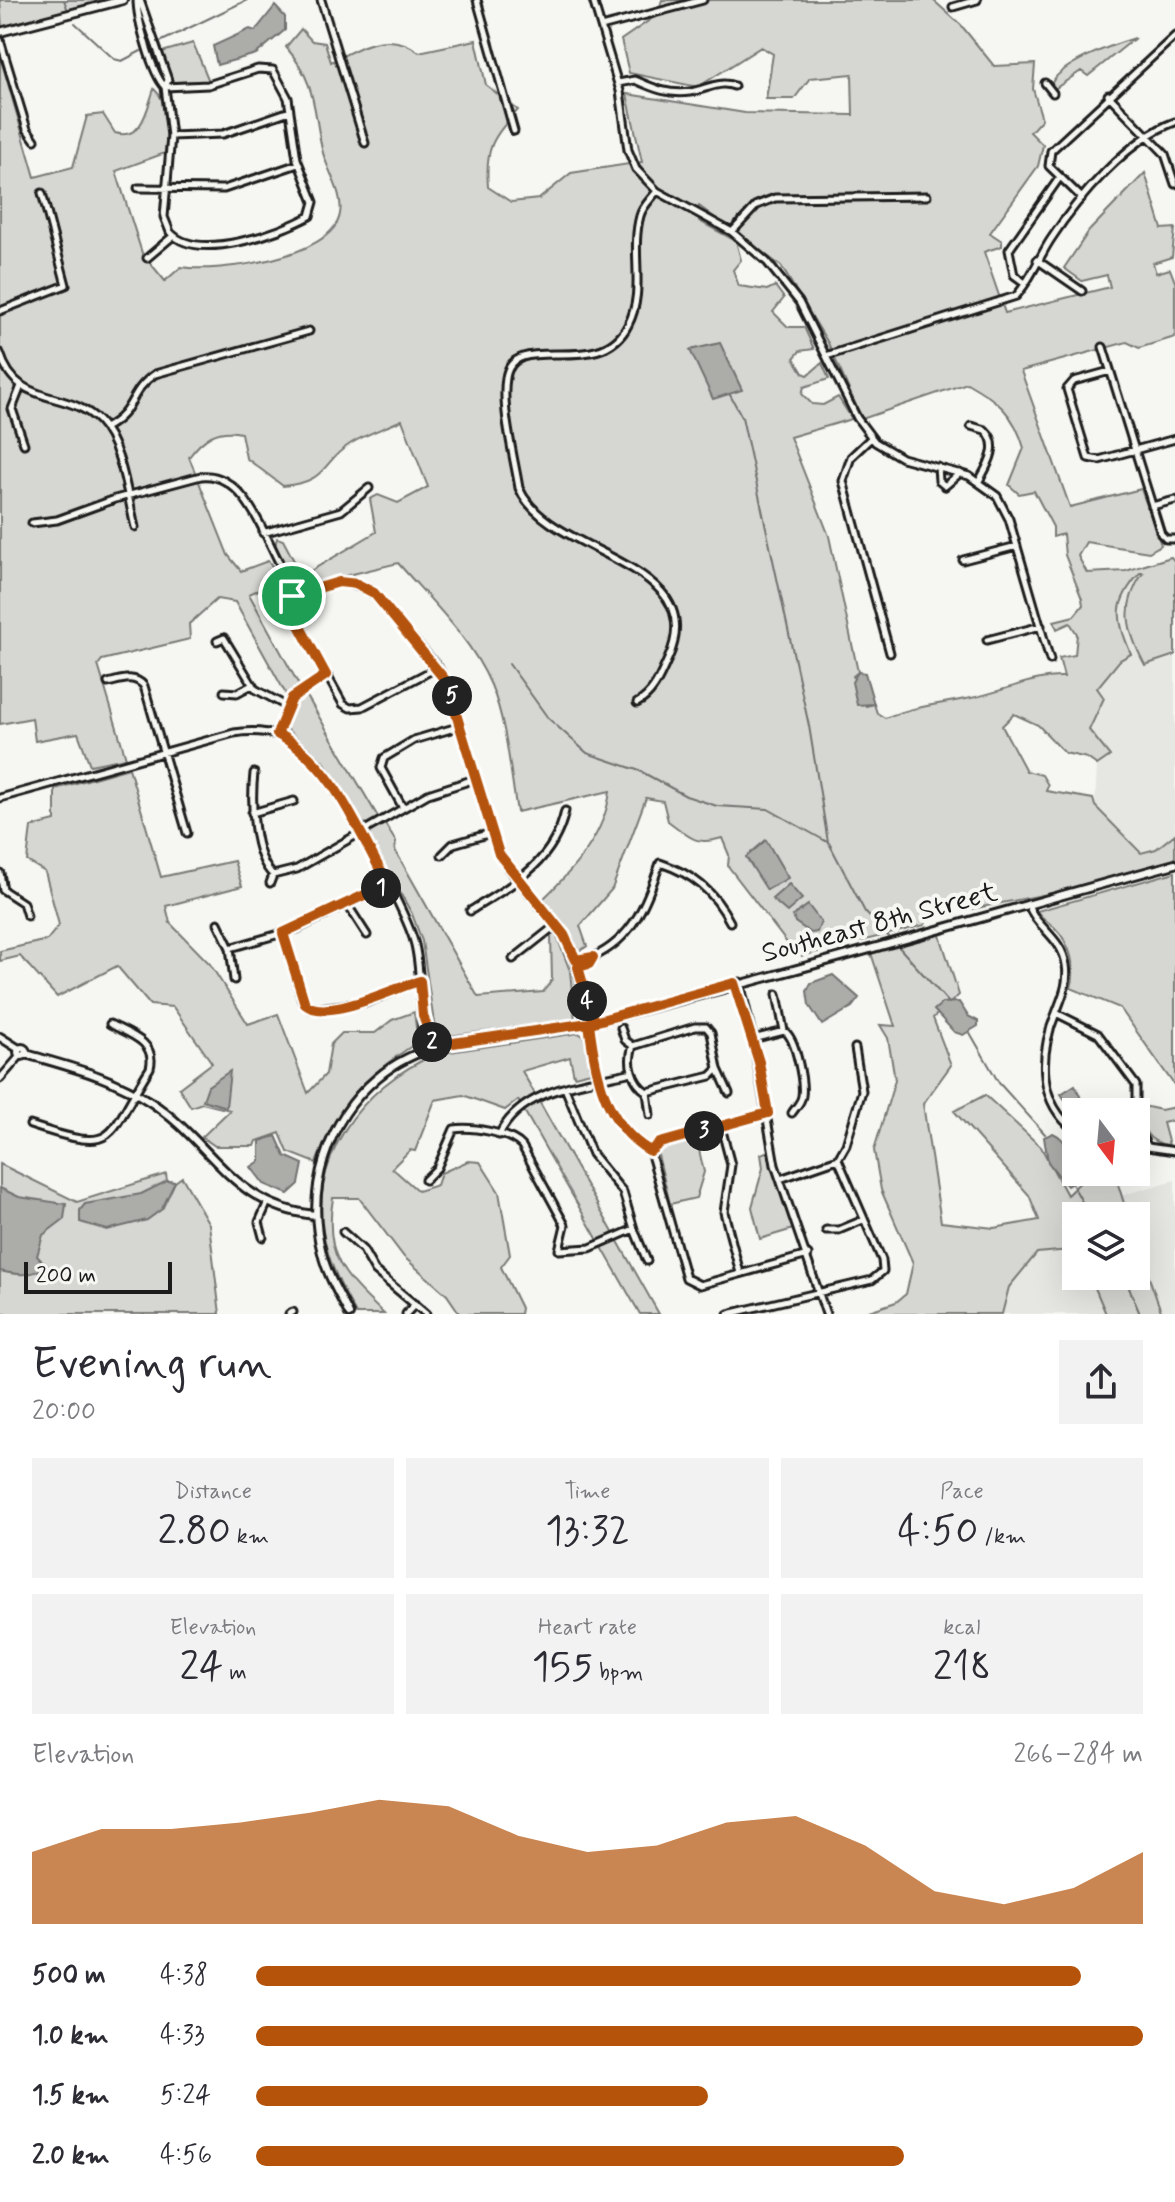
<!DOCTYPE html>
<meta charset="utf-8">
<style>
:root{--surface:#fff;--page:#f2f2f3;--text:#2b2b33;--muted:#7c7c81;--accent:#b45309}
body{margin:0;font-family:Mynerve,sans-serif;background:var(--page);color:var(--text);height:100vh;display:flex;flex-direction:column;font-size:30px;white-space:nowrap}
*{box-sizing:border-box;margin:0}
p{font-size:26px;color:var(--muted)}
.icon{flex:none;width:44px;height:44px;fill:none;stroke:currentColor;stroke-width:2;stroke-linecap:round;stroke-linejoin:round}
.map{position:relative;height:1314px;overflow:hidden}
.panel{display:flex;flex-direction:column;background:var(--surface);flex:1}
.panel>*{flex:none}
.needle{width:52px;rotate:164deg}
.fabs{position:absolute;left:1062px;top:1098px;display:grid;gap:16px}
.fabs a{display:grid;place-items:center;width:88px;height:88px;border-radius:0px;background:var(--surface);box-shadow:0 8px 32px #0002;font-size:40px}
.scale{position:absolute;left:24px;bottom:20px;width:148px;box-sizing:border-box;padding-left:8px;border:4px solid #1c1c1c;border-top:0;font-size:22px;line-height:28px;white-space:nowrap;color:#1c1c1c;-webkit-text-stroke:6px #f6f6f2;paint-order:stroke}
.pin{position:absolute;display:grid;place-items:center;width:68px;height:68px;color:#fff;margin:-34px;border:4px solid #fff;border-radius:50%;box-shadow:0 2px 8px #0007}
.km{position:absolute;width:40px;height:40px;margin:-20px;border-radius:50%;background:#222;color:#fff;font-size:22px;line-height:40px;text-align:center}
.round{display:grid;place-items:center;flex:none;width:84px;height:84px;border-radius:0px;background:var(--page)}
.headline{display:flex;align-items:center;justify-content:space-between;height:136px;padding:0 32px}
h1{font-size:44px;font-weight:600;line-height:60px}
.stats{display:grid;grid-template-columns:repeat(3,1fr);gap:12px;height:136px;padding:8px 32px}
.stats div{display:grid;align-content:center;border-radius:0px;background:var(--page);text-align:center}
.stats b{font-size:40px;font-weight:600}
.stats small{font-size:22px;font-weight:400}
.stats p{font-size:22px}
.chart{height:224px;padding:16px 32px}
.chart p{display:flex;justify-content:space-between}
.chart svg{width:100%;height:144px;margin-top:8px;fill:var(--accent);opacity:.7}
ul{padding:0 32px;list-style:none;font-size:26px}
li{display:grid;grid-template-columns:128px 96px 1fr;align-items:center;height:60px}
li i{height:20px;border-radius:10px;background:var(--accent)}
.map>svg:first-child{display:block}
</style>
<div class="map">
<svg width="1175" height="1314" viewBox="0 0 1175 1314">
<rect width="100%" height="100%" fill="#f6f6f2"/>
<filter id="ink" filterUnits="userSpaceOnUse"><feTurbulence type="fractalNoise" baseFrequency=".0125" numOctaves="2"/><feDisplacementMap in="SourceGraphic" scale="16" xChannelSelector="R" yChannelSelector="G"/><feConvolveMatrix kernelMatrix="1 2 1 2 8 2 1 2 1" color-interpolation-filters="sRGB"/></filter>
<g filter="url(#ink)">
<path fill="#e6e6e2" fill-rule="evenodd" d="M 1175,562 L 1175,834 L 1156,849 L 1141,853 L 1095,806 L 1097,765 L 1110,756 L 1089,730 L 1104,698 L 1096,689 L 1120,660 L 1131,654 L 1119,625 L 1121,593 L 1140,573 Z
M 1175,1180 L 1175,1314 L 965,1314 L 946,1246 ZM 1076,1216 L 1136,1216 L 1136,1276 L 1076,1276 Z"/>
<path fill="#d6d6d2" stroke="#797977" stroke-width="2" fill-rule="evenodd" d="M 0,0 L 109,0 L 2,28 Z
M 662,0 L 933,0 L 961,25 L 994,66 L 1035,64 L 1033,89 L 1042,119 L 1030,132 L 1043,145 L 1038,166 L 990,233 L 1002,241 L 1002,246 L 984,252 L 1005,313 L 1110,287 L 1107,275 L 1082,281 L 1064,268 L 1089,231 L 1145,173 L 1162,229 L 1175,228 L 1172,257 L 1153,263 L 1156,273 L 1170,269 L 1175,282 L 1175,337 L 1139,348 L 1127,342 L 1021,371 L 1070,507 L 1141,489 L 1161,545 L 1149,552 L 1086,542 L 1078,556 L 1087,573 L 1126,571 L 1171,557 L 1175,562 L 1175,655 L 1145,665 C 1127,631 1120,606 1143,573 L 1140,573 C 1113,603 1116,618 1131,654 L 1120,660 L 1097,688 L 1104,698 L 1089,730 L 1110,756 L 1097,765 L 1087,758 L 1065,753 L 1038,725 L 1014,714 L 1002,726 L 1026,771 L 1042,775 L 1048,785 L 1046,791 L 1093,799 L 1095,806 L 1141,853 L 1156,849 L 1175,834 L 1175,860 L 1078,888 L 972,909 L 965,899 L 931,909 L 925,925 L 802,956 L 791,948 L 728,866 L 729,855 L 722,838 C 694,846 690,837 668,821 L 663,801 L 646,798 L 612,889 L 580,926 L 587,946 L 580,951 L 543,899 C 574,869 605,835 610,791 L 517,812 C 510,771 507,724 491,685 C 471,638 431,601 398,563 L 298,587 L 291,576 L 249,594 L 299,685 L 287,696 L 235,602 L 217,599 L 189,624 L 190,639 L 102,660 L 98,665 L 126,758 L 90,765 L 78,733 L 35,741 L 32,718 L 0,724 L 0,56 L 35,177 L 73,167 L 87,116 L 103,114 L 115,133 C 143,141 147,108 154,89 C 171,104 167,132 165,153 L 116,171 L 142,253 L 165,281 L 181,267 C 217,273 333,258 340,214 C 344,193 326,169 322,149 C 313,107 316,82 286,47 L 301,29 L 312,41 L 325,43 L 331,62 C 360,47 388,29 419,52 L 476,40 L 486,85 L 518,110 C 492,138 485,148 488,187 L 511,202 L 539,199 L 571,173 L 642,162 L 627,94 L 745,113 L 853,115 L 852,74 L 810,78 L 794,99 L 766,99 L 773,54 L 761,47 L 698,87 L 629,73 L 621,40 L 657,15 ZM 699,206 L 781,266 L 828,343 L 862,419 L 967,383 C 997,400 1014,413 1024,448 L 1009,485 L 1019,494 L 1034,491 L 1053,527 L 1053,537 L 1063,534 L 1065,555 L 1082,599 L 1083,605 L 1074,616 L 1054,621 L 1057,629 L 1070,623 L 1077,634 L 1075,655 L 1059,658 L 1064,677 C 1032,676 1003,692 971,698 C 941,704 914,706 885,718 L 877,713 L 874,704 L 866,706 L 853,676 L 858,672 L 829,536 L 790,437 L 852,419 L 838,397 L 823,405 L 812,404 L 802,394 L 804,387 L 829,379 L 822,363 L 808,375 L 803,373 L 794,358 L 800,351 L 814,349 L 804,327 L 788,327 L 773,312 L 784,298 L 775,286 L 767,290 L 739,286 L 733,270 L 741,260 L 736,241 L 699,221 ZM 402,420 L 428,487 L 398,503 L 378,495 L 370,499 L 376,532 L 302,576 L 283,540 L 277,538 L 275,546 L 287,568 L 277,572 L 268,561 L 241,571 L 228,555 L 189,457 C 203,438 217,428 241,433 L 246,458 L 283,486 C 329,482 321,462 350,444 C 366,434 385,428 402,420 Z
M 1135,38 L 1088,76 L 1081,71 L 1053,90 L 1051,86 C 1055,65 1115,44 1135,38 Z
M 193,43 L 209,81 L 172,82 L 162,52 Z
M 305,693 L 378,817 L 366,824 L 358,821 L 325,763 L 284,727 L 293,705 Z
M 129,768 L 161,877 L 234,861 L 242,886 L 166,906 L 170,923 L 210,964 L 248,1024 L 278,1014 L 308,1093 L 326,1074 L 331,1044 L 342,1033 L 375,1033 L 392,1020 L 414,1012 L 418,1042 C 362,1078 341,1100 316,1163 L 288,1152 L 280,1133 L 257,1141 L 255,1146 L 215,1146 L 202,1137 L 230,1110 L 202,1103 L 191,1107 L 179,1088 L 212,1063 L 173,1007 L 150,1005 L 117,966 L 57,997 L 20,956 L 0,961 L 0,951 L 47,940 L 59,925 L 45,872 L 27,861 L 31,827 L 55,821 L 55,789 Z
M 385,824 L 396,842 L 395,850 L 478,997 L 543,992 L 552,980 L 551,935 L 556,934 L 570,971 L 575,1020 L 440,1037 L 435,1030 L 422,941 L 412,914 L 370,838 L 370,832 Z
M 1175,872 L 1175,1086 L 1120,1008 L 1071,988 C 1077,968 1070,943 1055,928 C 1049,922 1041,918 1037,911 Z
M 938,929 L 959,995 L 933,1018 L 951,1065 L 923,1104 L 941,1222 L 994,1228 L 1039,1220 L 1029,1195 L 954,1111 L 985,1095 L 1041,1147 L 1067,1195 L 1091,1172 L 1109,1172 L 1117,1181 L 1128,1216 L 1076,1216 L 1076,1257 L 1070,1250 L 1037,1253 L 1009,1287 L 1002,1314 L 860,1314 L 896,1302 L 906,1294 L 913,1263 L 881,1190 L 874,1150 L 895,1080 L 888,1038 L 880,1025 L 895,1026 L 869,947 Z
M 579,1033 L 584,1037 L 591,1072 L 574,1076 L 570,1057 L 522,1071 L 659,1314 L 640,1314 L 518,1100 L 505,1110 L 463,1095 L 435,1100 L 415,1151 L 410,1150 L 392,1168 L 418,1191 L 437,1185 L 441,1173 L 468,1161 L 480,1162 L 499,1192 L 510,1255 L 501,1267 L 521,1308 L 520,1314 L 460,1314 L 447,1295 L 404,1257 L 359,1198 L 333,1198 C 323,1257 345,1277 384,1314 L 356,1314 C 344,1292 332,1270 326,1246 C 304,1161 361,1086 436,1054 Z
M 1143,1106 L 1161,1110 L 1175,1107 L 1175,1120 L 1163,1123 L 1169,1145 C 1147,1143 1138,1126 1143,1106 Z
M 696,1137 L 704,1172 L 696,1198 L 670,1204 L 657,1151 Z
M 768,1151 L 793,1229 L 760,1239 L 752,1207 L 763,1168 L 761,1154 Z
M 0,1164 L 77,1202 L 166,1174 L 167,1181 L 175,1182 L 182,1177 L 209,1224 L 220,1314 L 0,1314 Z
M 1136,1241 L 1162,1314 L 1106,1314 L 1090,1276 L 1136,1276 Z"/>
<path fill="#acaca9" stroke="#727271" stroke-width="2" d="M 275,6 L 285,17 L 285,30 L 256,54 L 217,65 L 213,46 L 250,29 L 255,31 Z
M 720,343 L 742,390 L 713,399 L 690,350 Z
M 858,672 L 865,673 L 874,704 L 857,705 L 852,682 Z
M 766,840 L 788,878 L 767,890 L 746,857 Z
M 789,884 L 802,899 L 787,912 L 772,899 Z
M 808,905 L 821,922 L 817,932 L 811,933 L 795,922 L 793,916 Z
M 833,975 L 859,998 L 852,1007 L 822,1025 L 809,1005 L 807,991 L 811,983 Z
M 959,1002 L 968,1016 L 978,1021 L 978,1026 L 963,1035 L 954,1032 L 934,1010 L 942,1003 Z
M 230,1071 L 226,1107 L 203,1100 L 208,1086 Z
M 1075,1085 L 1087,1112 L 1076,1112 L 1076,1115 L 1061,1094 Z
M 1053,1133 C 1068,1139 1078,1165 1075,1181 L 1067,1186 L 1048,1162 L 1044,1137 Z
M 276,1136 L 285,1156 L 303,1164 L 299,1184 L 288,1194 L 264,1184 L 251,1167 L 260,1161 L 260,1141 Z
M 167,1181 L 175,1182 L 162,1209 L 147,1220 L 107,1230 L 80,1222 L 80,1210 L 85,1204 L 141,1194 Z
M 0,1188 L 19,1197 L 66,1204 L 64,1219 L 43,1235 L 37,1256 L 47,1266 C 31,1277 18,1275 0,1271 Z"/>
<g fill="none" stroke-linecap="round" stroke-linejoin="round">
<path stroke="#727271" stroke-width="2" d="M 64,0 L 67,8
M 75,23 L 114,59 L 122,61 L 141,51
M 160,42 L 247,0
M 730,395 L 742,417 L 809,726 L 828,842
M 509,664 L 548,718 L 587,753 L 640,771 L 686,796 L 717,806 L 768,809 L 829,843 L 865,912 L 893,941
M 897,945 L 949,1003
M 969,1031 L 999,1083 L 1045,1134
M 1071,1182 L 1090,1216
M 1124,1276 L 1140,1314"/>
<g stroke="#1c1c1c" stroke-width="11">
<path id="minor" d="M 137,0 C 137,19 152,74 165,87
M 140,0 L 168,80 L 165,87 L 171,136 L 164,217 L 170,232 C 197,263 279,233 310,216 L 314,202 L 297,159 L 288,98 L 273,70 L 258,69 L 208,85 L 165,87
M 321,0 L 365,143
M 477,0 L 514,131
M 593,0 L 620,91 L 628,150 L 636,169 L 657,191 L 732,232 L 767,262 L 799,302 L 857,418 L 875,442 L 902,458 L 969,476 L 997,496 L 1009,519 L 1050,660
M 953,7 L 977,0
M 601,27 L 703,0
M 0,40 L 27,129 L 35,140
M 618,83 L 635,80 C 653,88 668,95 690,92 C 706,90 718,80 734,86
M 1045,83 L 1053,93
M 1108,95 L 1165,154 L 1175,184
M 171,136 L 223,134 L 290,111
M 138,188 L 224,189 L 298,164
M 1082,198 L 1049,166 L 1051,151 L 1175,36
M 732,232 L 757,205 L 775,198 L 927,196
M 147,258 L 173,236
M 1037,260 L 1082,291
M 1025,283 L 1014,275 L 1009,250 L 1060,177
M 0,311 L 66,285 L 42,193
M 1103,347 L 1161,534 L 1166,539 L 1175,539
M 0,353 C 17,409 67,388 99,421 C 122,445 127,495 135,527
M 826,356 L 1016,296 C 1031,280 1039,257 1051,239 C 1077,199 1129,138 1175,122
M 1110,371 L 1074,381 L 1067,389 L 1088,458 L 1099,460 L 1175,439
M 21,386 L 12,409 L 24,444
M 971,426 L 985,430 C 1001,445 988,465 979,481
M 105,428 C 137,411 127,393 155,374 L 309,331
M 871,438 L 851,457 L 843,481 L 890,653
M 938,467 L 939,481 L 945,486 L 960,473
M 1152,506 L 1175,500
M 32,523 L 57,520 L 115,499 L 201,476 C 244,471 265,537 282,568
M 263,533 L 341,511 L 369,488
M 963,560 L 1017,546
M 987,640 L 1041,626
M 217,641 L 224,638 L 255,689 L 286,706
M 438,667 L 362,707 L 350,708 L 343,704 L 293,614 L 292,596 L 339,582 L 369,589 L 438,667 L 449,687 L 495,844 L 508,868 L 570,943 L 583,995
M 108,683 C 121,680 134,674 144,686 L 187,833
M 224,692 L 237,693 L 252,685
M 637,703 C 654,694 660,676 668,659 C 713,560 548,557 519,488 C 514,457 501,408 506,378 C 513,328 600,382 628,325 C 646,291 630,252 640,216 C 642,207 651,199 657,191
M 277,734 L 292,698 L 326,675
M 254,773 C 251,800 252,855 273,875 L 270,883
M 0,798 L 234,733 C 259,729 283,733 303,749 C 330,770 407,910 415,945 C 423,979 418,1015 425,1048
M 403,808 L 381,768 L 384,758 L 414,740 L 461,726
M 252,813 L 294,801
M 442,855 L 453,844 L 491,833
M 0,873 L 3,890
M 273,875 L 297,869 L 428,794 L 475,779
M 3,890 L 23,903 L 27,916
M 347,904 L 367,935
M 1028,904 C 1036,928 1062,937 1066,965 C 1069,983 1062,997 1056,1013 C 1039,1054 1037,1103 1076,1131
M 470,911 C 512,885 554,863 565,811
M 218,923 L 230,948 L 234,980
M 283,933 L 302,1000 L 311,1009 L 368,1002 L 420,981
M 230,948 L 297,929 L 388,884
M 593,957 C 633,939 647,902 660,863 C 693,874 714,891 730,922
M 513,959 L 556,925
M 576,960 L 593,957 L 589,964 L 578,967
M 734,984 L 753,1039 L 740,982
M 777,994 L 784,1031
M 1056,1013 L 1098,1034 L 1136,1085 L 1136,1112
M 423,1016 L 433,1046
M 589,1023 C 595,1073 604,1124 650,1151
M 584,1024 L 583,995 L 594,1022
M 621,1028 L 625,1040 L 633,1046 C 627,1062 632,1083 647,1092 L 650,1115
M 784,1031 L 753,1039 L 775,1165 L 826,1314
M 784,1031 C 796,1037 804,1083 802,1096 C 801,1103 795,1108 792,1113
M 633,1046 L 695,1027 L 706,1027 L 711,1033 L 718,1069 L 729,1093
M 0,1079 L 20,1056
M 647,1092 L 711,1076 L 718,1069
M 30,1125 C 121,1155 104,1140 150,1068 C 157,1042 129,1034 110,1024
M 721,1127 L 731,1165 L 724,1212 L 740,1273
M 1136,1127 L 1148,1147 L 1175,1151
M 499,1135 C 521,1088 586,1083 632,1072
M 650,1151 L 686,1278 L 700,1285 L 808,1255
M 650,1151 L 660,1143 L 768,1113
M 838,1159 L 846,1145 L 862,1091 L 855,1048
M 780,1179 L 838,1159
M 425,1180 L 437,1168 L 454,1129 C 471,1126 511,1133 522,1146 L 565,1225 L 559,1250 L 590,1248 L 634,1229 L 623,1192 L 592,1154 L 565,1088
M 634,1229 L 647,1261
M 826,1230 L 839,1230 L 863,1220
M 343,1232 L 363,1250 L 375,1271 L 426,1314
M 263,1237 L 259,1222 L 267,1204
M 289,1314 L 293,1312
M 406,1314 L 415,1304
M 728,1314 L 872,1280 L 883,1271 L 882,1260 L 838,1159"/>
</g>
<g stroke="#1c1c1c" stroke-width="12">
<path id="tertiary" d="M 0,32 L 123,0
M 0,1037 L 19,1049
M18 1052a4 4 0 1 1 8 0a4 4 0 1 1-8 0Z
M 26,1054 C 70,1067 113,1077 152,1103 C 213,1144 234,1208 316,1215
M 349,1314 C 339,1294 327,1275 322,1253 C 305,1190 327,1120 377,1078 C 437,1027 518,1040 590,1023 C 786,975 980,917 1175,864"/>
</g>
<use href="#minor" stroke="#f6f6f2" stroke-width="5"/>
<use href="#tertiary" stroke="#f6f6f2" stroke-width="6"/>
</g>
</g>
<g fill="none" stroke-linecap="round" stroke-linejoin="round" filter="url(#ink)">
<g stroke="#fff" stroke-width="16">
<path id="route" d="M 339,582 L 357,584 L 374,593 L 446,681 L 499,854 L 564,935 L 576,960 L 593,957 L 589,964 L 578,967 L 594,1022 L 734,983 L 759,1062 L 768,1113 L 660,1143 L 650,1151 C 604,1124 595,1072 589,1023 L 433,1046 L 423,1015 L 420,981 C 395,987 327,1023 305,1004 L 283,933 L 388,884 C 358,832 334,763 277,734 L 292,698 L 326,675 L 293,614 L 292,596 Z"/>
</g>
<use href="#route" stroke="#b45309" stroke-width="10"/>
</g>
<g text-anchor="middle" stroke-width="8" stroke-linejoin="round" paint-order="stroke">
<g font-size="28" fill="#1c1c1c" stroke="#f6f6f2">
<text transform="translate(879 921) rotate(-15)" y="10">Southeast 8th Street</text>
</g>
</g>
</svg>
<div class="fabs">
<a><svg class="needle" viewBox="-14 -14 28 28"><path d="M0-13l5 13h-10z" fill="#e53935"/><path d="M0 13l5-13h-10z" fill="#7c7c81"/></svg></a>
<a><svg class="icon" aria-label="layers" viewBox="0 0 24 24"><path d="M12 4l9 5-9 5-9-5zM3 14l9 5 9-5"/></svg></a>
</div>
<div class="scale">200 m</div>
<div class="pin" style="left:292px;top:596px;background:#1e9e55"><svg class="icon" aria-label="arrive" viewBox="0 0 24 24"><path d="M6 21V4h12l-3 4 3 4H6"/></svg></div>
<b class="km" style="left:381px;top:888px">1</b>
<b class="km" style="left:432px;top:1042px">2</b>
<b class="km" style="left:704px;top:1131px">3</b>
<b class="km" style="left:587px;top:1001px">4</b>
<b class="km" style="left:452px;top:696px">5</b>
</div>
<section class="panel">
<div class="headline"><div><h1>Evening run</h1><p>20:00</p></div><a class="round"><svg class="icon" aria-label="share" viewBox="0 0 24 24"><path d="M12 15V3M7 8l5-5 5 5M5 13v7h14v-7"/></svg></a></div>
<div class="stats">
<div><p>Distance</p><b>2.80<small> km</small></b></div>
<div><p>Time</p><b>13:32</b></div>
<div><p>Pace</p><b>4:50<small> /km</small></b></div>
</div>
<div class="stats">
<div><p>Elevation</p><b>24<small> m</small></b></div>
<div><p>Heart rate</p><b>155<small> bpm</small></b></div>
<div><p>kcal</p><b>218</b></div>
</div>
<div class="chart"><p><span>Elevation</span>266–284 m</p>
<svg viewBox="0 0 160 44" preserveAspectRatio="none"><path d="M0 44V22L10 15L20 15L30 13L40 10L50 6L60 8L70 17L80 22L90 20L100 13L110 11L120 20L130 34L140 38L150 33L160 22V44z"/></svg>
</div>
<ul>
<li><b>500 m</b>4:38<i style="width:93%"></i></li>
<li><b>1.0 km</b>4:33<i style="width:100%"></i></li>
<li><b>1.5 km</b>5:24<i style="width:51%"></i></li>
<li><b>2.0 km</b>4:56<i style="width:73%"></i></li>
</ul>
</section>
